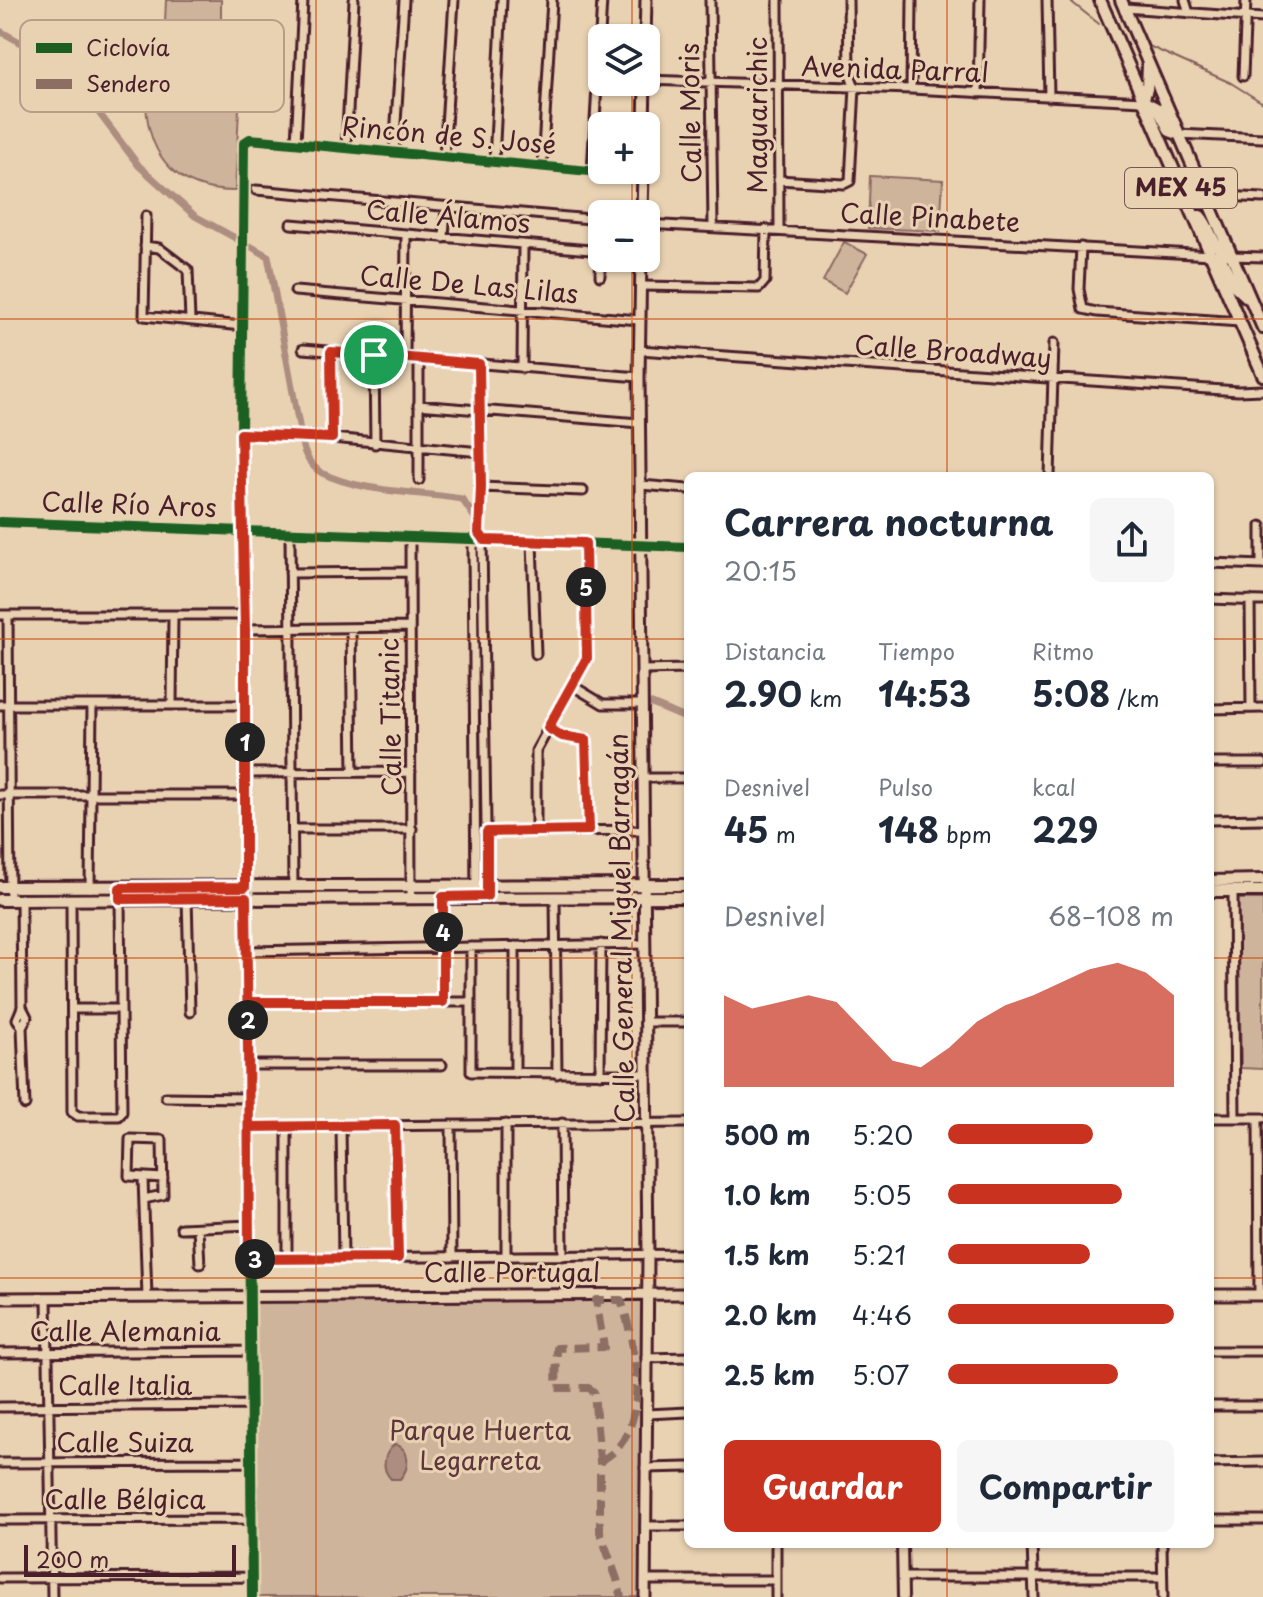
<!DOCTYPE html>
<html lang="es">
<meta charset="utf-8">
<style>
:root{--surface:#fff;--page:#f6f6f7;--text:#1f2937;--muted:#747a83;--accent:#c8321e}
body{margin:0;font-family:"Playpen Sans",sans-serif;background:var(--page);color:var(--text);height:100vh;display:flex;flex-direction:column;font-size:30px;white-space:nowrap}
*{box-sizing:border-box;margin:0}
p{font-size:26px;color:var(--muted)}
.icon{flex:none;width:44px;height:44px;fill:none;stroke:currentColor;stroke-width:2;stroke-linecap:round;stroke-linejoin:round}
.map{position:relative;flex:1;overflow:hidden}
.details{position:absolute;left:684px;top:472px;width:530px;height:1076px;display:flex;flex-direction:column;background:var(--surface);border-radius:12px;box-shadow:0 2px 6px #0004}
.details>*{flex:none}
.controls{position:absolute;left:588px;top:24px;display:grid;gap:16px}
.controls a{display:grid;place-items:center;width:72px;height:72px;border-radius:12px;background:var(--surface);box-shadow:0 2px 6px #0004;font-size:40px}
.scale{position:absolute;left:24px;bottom:20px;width:212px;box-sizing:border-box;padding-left:8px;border:4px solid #4a1f2b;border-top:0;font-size:22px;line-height:28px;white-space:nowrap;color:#4a1f2b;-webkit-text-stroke:6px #e9d2b2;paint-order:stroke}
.pin{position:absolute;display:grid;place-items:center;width:68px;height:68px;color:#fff;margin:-34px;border:4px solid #fff;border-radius:50%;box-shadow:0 2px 8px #0007}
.km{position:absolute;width:40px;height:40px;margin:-20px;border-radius:50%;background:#222;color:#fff;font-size:22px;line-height:40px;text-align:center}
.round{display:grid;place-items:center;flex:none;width:84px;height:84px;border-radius:12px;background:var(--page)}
.summary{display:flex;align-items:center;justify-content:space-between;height:136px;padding:0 40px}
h1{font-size:36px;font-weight:700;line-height:60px}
.metrics{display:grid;grid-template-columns:repeat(3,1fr);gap:12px;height:136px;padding:8px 40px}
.metrics div{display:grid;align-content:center}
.metrics b{font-size:34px;font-weight:700}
.metrics small{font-size:22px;font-weight:400}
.metrics p{font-size:22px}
.chart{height:224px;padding:16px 40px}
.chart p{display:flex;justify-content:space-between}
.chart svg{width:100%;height:144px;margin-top:8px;fill:var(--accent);opacity:.7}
.button{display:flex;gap:16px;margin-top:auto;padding:16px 40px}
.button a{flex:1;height:92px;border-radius:12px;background:var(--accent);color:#fff;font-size:32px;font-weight:700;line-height:92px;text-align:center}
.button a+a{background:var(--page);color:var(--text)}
ul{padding:0 40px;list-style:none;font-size:26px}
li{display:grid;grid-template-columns:128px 96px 1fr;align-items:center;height:60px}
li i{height:20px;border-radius:10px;background:var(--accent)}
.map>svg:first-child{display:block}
</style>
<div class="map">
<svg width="1263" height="1597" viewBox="0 0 1263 1597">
<rect width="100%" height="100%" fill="#e9d2b2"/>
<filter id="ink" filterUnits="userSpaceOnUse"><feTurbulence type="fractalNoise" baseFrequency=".0125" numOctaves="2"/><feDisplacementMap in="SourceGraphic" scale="16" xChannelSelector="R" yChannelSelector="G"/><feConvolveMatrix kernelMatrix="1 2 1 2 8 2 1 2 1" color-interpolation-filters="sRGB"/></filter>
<g filter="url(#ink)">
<path fill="#cfb49c" stroke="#8c6a64" stroke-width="2" d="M 166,0 L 221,0 L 221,24 L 165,22 Z
M 234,104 L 239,108 L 235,191 C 179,191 149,159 146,105 Z
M 870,176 L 943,180 L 940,231 L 868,228 Z
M 844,242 L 867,254 L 845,293 L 823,281 Z
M 1263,899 L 1263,1069 L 1241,1068 L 1238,899 Z
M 648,1294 L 645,1597 L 252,1597 L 249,1296 Z"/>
<path fill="#ac8d7f" stroke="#85615d" stroke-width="2" d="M 395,1444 C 411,1449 410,1468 400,1479 L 391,1479 C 380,1468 384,1453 395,1444 Z"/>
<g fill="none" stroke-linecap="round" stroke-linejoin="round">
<path stroke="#85615d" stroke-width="2" d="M 1069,0 L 1099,24
M 1151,47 L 1231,83 L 1263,103"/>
<path stroke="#ac8d7f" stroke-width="7" d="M 0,31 L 43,55 L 96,109 L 139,166 L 195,216 L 268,256 L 300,431
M 302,443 C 304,454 311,467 322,473 C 359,492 419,492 462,499 L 475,518 L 476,531
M 477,541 L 479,563
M 652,704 L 683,717 L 688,723"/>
<g stroke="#4a1f2b" stroke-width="13">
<path id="minor" d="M 710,0 L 713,226
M 778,0 L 779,230
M 1047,0 L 1049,97
M 1185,0 L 1189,13
M 1125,8 L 1263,18
M 1243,76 L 1246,0
M 646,80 L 911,89 L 1143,101
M 911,89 L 912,0
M 978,93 L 980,0
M 1178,134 L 1263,138
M 296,143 L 303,0
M 346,148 L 354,0
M 394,153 L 404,0
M 444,158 L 454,0
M 494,162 L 502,0
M 542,167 L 552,0
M 592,172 L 602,0
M 778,180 L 844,184 L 850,181 L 855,87 L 849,72 L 848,0
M 256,190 L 602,220
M 1205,195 L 1263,198
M 146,216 L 144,316 L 242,326
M 291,224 L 602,251
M 646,224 L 1211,255
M 444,238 L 446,207
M 145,246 L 159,248 L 188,270 L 190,320
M 1081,247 L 1079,289 L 1083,309 L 1097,312 L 1240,322
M 1231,256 L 1263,257
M 600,276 L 601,251
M 641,286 L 759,288 L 765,281 L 766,229
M 295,291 L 639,320
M 303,349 L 639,377
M 639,350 L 1238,391 L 1263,390
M 331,352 L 332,438
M 374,355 L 375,444
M 405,358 L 406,234
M 522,368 L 523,244
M 418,405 L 639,423
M 241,434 L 332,438 L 481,452
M 1050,476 L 1054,343
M 419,480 L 419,359
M 641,485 L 688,489
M 481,487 L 583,491
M 0,522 L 688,547
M 290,534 L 293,886
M 410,537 L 411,897
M 482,538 L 487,896
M 532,542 L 536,654
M 1210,563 L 1263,565
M 1261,565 L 1261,526
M 290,573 L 410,572
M 1210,599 L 1263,601
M 1250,600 L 1251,708
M 0,615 L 245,615
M 8,615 L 10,900
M 245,629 L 410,627
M 351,629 L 353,772
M 642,670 L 688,669
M 573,686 L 603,704 L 642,704
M 0,705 L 245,705
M 172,705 L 173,615
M 1210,709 L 1263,708
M 548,728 L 565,737 L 586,740 L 589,830
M 1210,763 L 1263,763
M 245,773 L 411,772
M 643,778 L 688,778
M 0,795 L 246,795
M 1210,820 L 1263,819
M 293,829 L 412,829
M 536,831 L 536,751 L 587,658 L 585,543
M 485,832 L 643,830
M 90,888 L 92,705
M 1233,892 L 1235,1118
M 476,896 L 473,548 L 474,540 L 479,533 L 481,487 L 479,364
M 187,897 L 190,1012
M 555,897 L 557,1074
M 21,898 L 22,1007 L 17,1019 L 22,1027 L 25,1105
M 71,899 L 72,1112 L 78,1116 L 119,1116 L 122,1112 L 120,897
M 471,947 L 471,1072 L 646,1074
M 247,951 L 645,944
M 248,1002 L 470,1002
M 443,1002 L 443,897
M 22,1007 L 27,1017 L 22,1027
M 73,1009 L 120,1009
M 645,1022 L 688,1022
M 248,1065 L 442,1065
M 515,1073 L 515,946
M 600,1074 L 601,944
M 166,1097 L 248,1098
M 1210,1118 L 1263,1118
M 1258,1118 L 1259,1295
M 562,1123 L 563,1256
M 506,1124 L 506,1257
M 395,1125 L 398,1258
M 451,1125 L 452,1257
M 341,1126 L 343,1258
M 249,1127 L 688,1123
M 287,1127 L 287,1259
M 143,1178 L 147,1297
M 144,1199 L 163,1195 L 162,1140 L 130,1139 L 129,1176 L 163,1178
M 181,1228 L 250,1225
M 198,1228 L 200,1264
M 249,1259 L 688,1254
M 47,1298 L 52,1597
M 1210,1351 L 1263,1351
M 0,1353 L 249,1351
M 646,1358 L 688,1357
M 1210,1406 L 1263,1406
M 0,1407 L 250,1405
M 647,1414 L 688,1412
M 0,1463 L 250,1462
M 1210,1463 L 1263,1462
M 645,1468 L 688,1467
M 0,1520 L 251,1519
M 1210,1520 L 1263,1520
M 645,1526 L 688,1526
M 776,1544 L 776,1597
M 1032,1544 L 1034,1597
M 1162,1544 L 1163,1597
M 903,1577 L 1162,1577
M 0,1578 L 252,1577
M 645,1580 L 776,1580
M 252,1597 L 245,629 L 241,434 L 244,143 L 250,139 L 643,176"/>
</g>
<g stroke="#4a1f2b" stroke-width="14">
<path id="tertiary" d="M 902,1544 L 903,1597"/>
</g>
<g stroke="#4a1f2b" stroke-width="15">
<path id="secondary" d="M 645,38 L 646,0
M 644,126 L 645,82
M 642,214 L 643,170
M 641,258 L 639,377 L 648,1255 L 645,1597
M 1210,1295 L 1263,1295
M 0,1298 L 688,1294"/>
</g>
<g stroke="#4a1f2b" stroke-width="16">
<path id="primary" d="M 1100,0 L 1263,375
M 1121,0 L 1263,328
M 1148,64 L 1147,89 L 1143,101 L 1158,109 L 1170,131 L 1178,134
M 1194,217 L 1200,216 C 1212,229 1212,250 1230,255
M 1211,255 L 1221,259 L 1235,286 L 1248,298
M 1210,881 L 1263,880
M 0,887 L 688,885
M 1210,891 L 1263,891
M 0,900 L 688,897"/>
</g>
<use href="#minor" stroke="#e9d2b2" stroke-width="7"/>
<use href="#tertiary" stroke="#e9d2b2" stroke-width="8"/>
<use href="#secondary" stroke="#e9d2b2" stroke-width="9"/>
<use href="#primary" stroke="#e9d2b2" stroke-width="10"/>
<path stroke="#8d6e63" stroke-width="8" stroke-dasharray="16 8" stroke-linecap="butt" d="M 600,1461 C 654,1435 636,1345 621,1300 L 596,1300 L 604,1347 L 557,1348 L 556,1388 L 589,1388 L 594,1392 L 600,1461 L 600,1532 L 617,1579 L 621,1597"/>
<g stroke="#e9d2b2" stroke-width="15">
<path id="cycleway" d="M 0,522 L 688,547
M 252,1597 L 245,629 L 241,434 L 244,143 L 250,139 L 643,176"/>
</g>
<use href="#cycleway" stroke="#1b5e20" stroke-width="10"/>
</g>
</g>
<g fill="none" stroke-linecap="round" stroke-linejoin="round" filter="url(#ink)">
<g stroke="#fff" stroke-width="16">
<path id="route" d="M 374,355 L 331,352 L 332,438 L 241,434 L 245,629 L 245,887 L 120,888 L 120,899 L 246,898 L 249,1127 L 395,1125 L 398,1258 L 249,1259 L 248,1002 L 443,1002 L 443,897 L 487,896 L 487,832 L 589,830 L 586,740 L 562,736 L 548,728 L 587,658 L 585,543 L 484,540 L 479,533 L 481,487 L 479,364 L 374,355"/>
</g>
<use href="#route" stroke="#c8321e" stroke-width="10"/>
</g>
<path fill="none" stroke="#c84d12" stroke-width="2" stroke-opacity="0.55" d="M 316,0 L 316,1597M 632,0 L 632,38M 947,0 L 947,476M 632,82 L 632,126M 632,170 L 632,214M 632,258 L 632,1597M 0,319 L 1263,319M 0,639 L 688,639M 1210,639 L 1263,639M 0,958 L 688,958M 1210,958 L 1263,958M 0,1278 L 688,1278M 1210,1278 L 1263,1278M 947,1544 L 947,1597"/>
<g text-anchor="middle" stroke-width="6" stroke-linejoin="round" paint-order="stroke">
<rect fill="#e9d2b2" stroke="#7a5554" stroke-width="2" x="1125" y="168" width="112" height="40" rx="6"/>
<g font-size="24" font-weight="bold" fill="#4a1f2b">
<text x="1181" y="196">MEX 45</text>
</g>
<g font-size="26" fill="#4a1f2b" stroke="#e9d2b2">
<text transform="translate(895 70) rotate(2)" y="9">Avenida Parral</text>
<text transform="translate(691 113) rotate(-91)" y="9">Calle Moris</text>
<text transform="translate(758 115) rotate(-90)" y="9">Maguarichic</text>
<text transform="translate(449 136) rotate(5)" y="9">Rincón de S. José</text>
<text transform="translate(448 217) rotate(5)" y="9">Calle Álamos</text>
<text transform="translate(930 218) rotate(3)" y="9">Calle Pinabete</text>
<text transform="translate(469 285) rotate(5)" y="9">Calle De Las Lilas</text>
<text transform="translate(953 352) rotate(4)" y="9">Calle Broadway</text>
<text transform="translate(129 505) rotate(2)" y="9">Calle Río Aros</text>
<text transform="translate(391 717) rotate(-91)" y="9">Calle Titanic</text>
<text transform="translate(622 928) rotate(-91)" y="9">Calle General Miguel Barragán</text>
<text x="512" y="1282">Calle Portugal</text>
<text x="125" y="1341">Calle Alemania</text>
<text x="125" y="1395">Calle Italia</text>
<text x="125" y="1452">Calle Suiza</text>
<text x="125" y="1509">Calle Bélgica</text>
</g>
<g font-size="26" fill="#5e353c" stroke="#e9d2b2">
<text x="480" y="1440">Parque Huerta<tspan x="480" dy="30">Legarreta</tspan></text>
</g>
</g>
<rect x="20" y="20" width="264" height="92" rx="12" fill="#e9d2b2" stroke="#b99c8a" stroke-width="2"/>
<rect x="36" y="43" width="36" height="10" fill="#1b5e20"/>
<rect x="36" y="79" width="36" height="10" fill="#8d6e63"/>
<g font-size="22" fill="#4a1f2b">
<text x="86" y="56">Ciclovía</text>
<text x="86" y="92">Sendero</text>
</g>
</svg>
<div class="controls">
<a><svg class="icon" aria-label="layers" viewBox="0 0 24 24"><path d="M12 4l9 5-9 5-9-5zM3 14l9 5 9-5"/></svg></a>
<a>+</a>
<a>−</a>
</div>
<div class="scale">200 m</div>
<div class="pin" style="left:374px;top:355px;background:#1e9e55"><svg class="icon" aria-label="arrive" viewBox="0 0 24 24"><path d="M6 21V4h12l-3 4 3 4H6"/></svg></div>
<b class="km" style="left:245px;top:742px">1</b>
<b class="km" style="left:248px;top:1020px">2</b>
<b class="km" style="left:255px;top:1259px">3</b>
<b class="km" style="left:443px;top:932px">4</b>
<b class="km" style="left:586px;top:587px">5</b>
<section class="details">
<div class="summary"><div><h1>Carrera nocturna</h1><p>20:15</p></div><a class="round"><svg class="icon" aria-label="share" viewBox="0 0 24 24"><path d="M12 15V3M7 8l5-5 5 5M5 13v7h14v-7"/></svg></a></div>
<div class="metrics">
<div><p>Distancia</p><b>2.90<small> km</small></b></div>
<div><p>Tiempo</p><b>14:53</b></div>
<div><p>Ritmo</p><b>5:08<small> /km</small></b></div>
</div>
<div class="metrics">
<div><p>Desnivel</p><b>45<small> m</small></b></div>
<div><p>Pulso</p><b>148<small> bpm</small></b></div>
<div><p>kcal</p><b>229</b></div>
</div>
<div class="chart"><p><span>Desnivel</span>68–108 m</p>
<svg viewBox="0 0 160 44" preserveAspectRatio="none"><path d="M0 44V16L10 20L20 18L30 16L40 18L50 27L60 36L70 38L80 32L90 24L100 19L110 16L120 12L130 8L140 6L150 9L160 16V44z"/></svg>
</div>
<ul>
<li><b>500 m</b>5:20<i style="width:64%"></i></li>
<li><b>1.0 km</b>5:05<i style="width:77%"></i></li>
<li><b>1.5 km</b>5:21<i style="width:63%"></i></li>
<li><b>2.0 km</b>4:46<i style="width:100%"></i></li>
<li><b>2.5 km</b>5:07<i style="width:75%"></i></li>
</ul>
<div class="button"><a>Guardar</a><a>Compartir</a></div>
</section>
</div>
